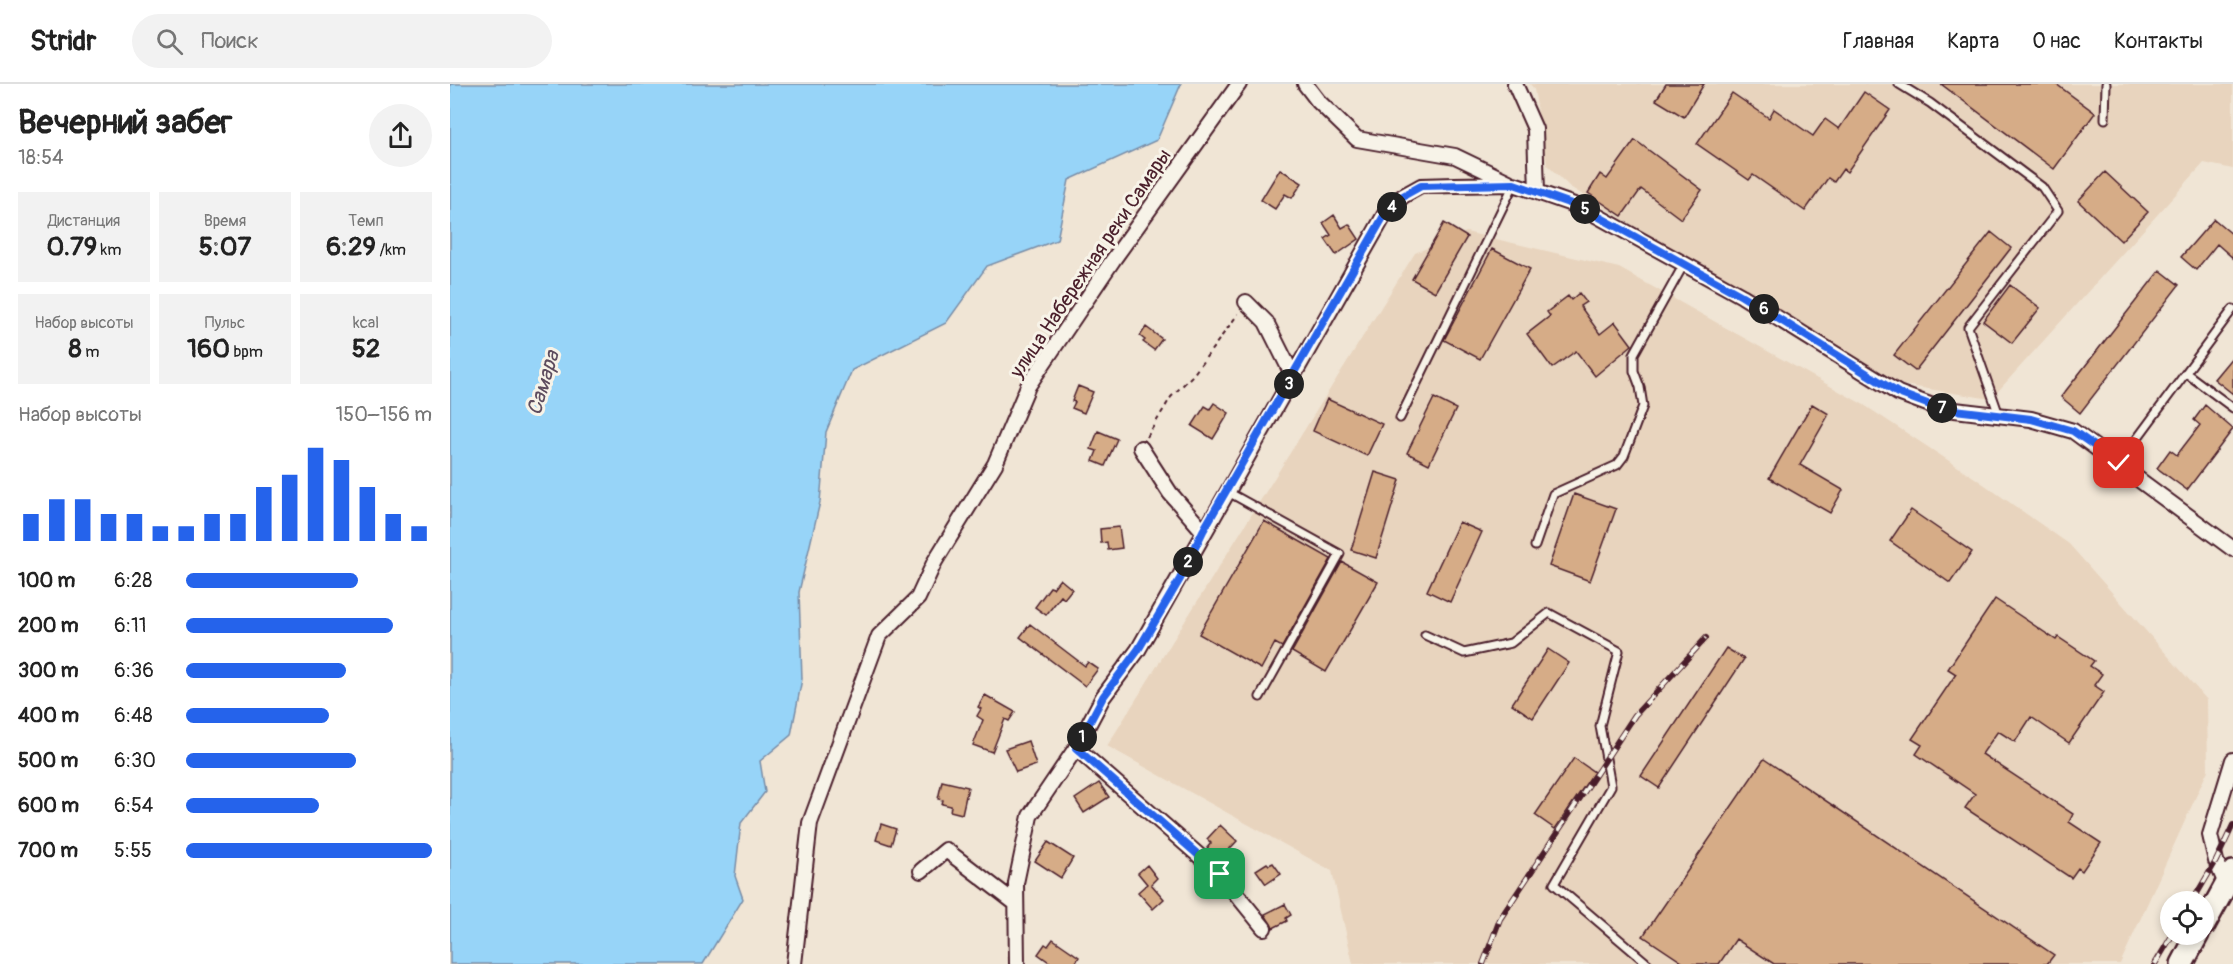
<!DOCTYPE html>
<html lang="ru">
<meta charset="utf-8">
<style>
:root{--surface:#fff;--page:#f2f2f2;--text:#222;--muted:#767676;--line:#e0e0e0;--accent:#2563eb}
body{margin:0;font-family:Pangolin,sans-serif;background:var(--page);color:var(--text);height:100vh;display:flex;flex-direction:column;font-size:22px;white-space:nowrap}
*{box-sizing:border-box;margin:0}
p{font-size:20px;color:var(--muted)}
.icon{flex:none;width:33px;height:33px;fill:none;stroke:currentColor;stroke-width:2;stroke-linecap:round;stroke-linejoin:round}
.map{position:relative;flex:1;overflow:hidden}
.side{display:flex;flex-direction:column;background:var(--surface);width:450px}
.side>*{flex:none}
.controls{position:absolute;left:1710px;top:807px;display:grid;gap:12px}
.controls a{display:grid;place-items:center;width:54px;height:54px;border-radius:50%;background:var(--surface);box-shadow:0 3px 9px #0003;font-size:30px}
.pin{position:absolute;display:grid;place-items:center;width:51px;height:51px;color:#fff;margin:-26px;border-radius:12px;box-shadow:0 3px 9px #0006}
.km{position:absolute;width:30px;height:30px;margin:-15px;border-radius:50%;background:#222;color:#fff;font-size:16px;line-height:30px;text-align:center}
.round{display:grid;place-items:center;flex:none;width:63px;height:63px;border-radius:32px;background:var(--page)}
.overview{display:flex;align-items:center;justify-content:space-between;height:102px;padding:0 18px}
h1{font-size:33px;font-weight:700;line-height:45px}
.metrics{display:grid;grid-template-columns:repeat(3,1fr);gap:9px;height:102px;padding:6px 18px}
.metrics div{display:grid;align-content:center;border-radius:0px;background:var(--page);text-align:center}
.metrics b{font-size:26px;font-weight:700}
.metrics small{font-size:16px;font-weight:400}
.metrics p{font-size:16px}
.chart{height:168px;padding:12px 18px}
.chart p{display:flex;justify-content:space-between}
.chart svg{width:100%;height:108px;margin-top:6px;stroke:var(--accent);stroke-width:6}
ul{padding:0 18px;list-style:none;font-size:20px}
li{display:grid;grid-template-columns:96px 72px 1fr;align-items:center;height:45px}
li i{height:15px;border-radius:8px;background:var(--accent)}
header{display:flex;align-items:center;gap:36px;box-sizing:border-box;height:84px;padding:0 30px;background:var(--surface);border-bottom:2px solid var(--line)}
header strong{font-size:28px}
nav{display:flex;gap:33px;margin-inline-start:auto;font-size:21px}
.search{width:420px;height:54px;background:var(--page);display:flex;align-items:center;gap:15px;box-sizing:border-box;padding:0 21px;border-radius:33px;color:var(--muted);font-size:22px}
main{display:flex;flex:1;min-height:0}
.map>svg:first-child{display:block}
</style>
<header>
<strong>Stridr</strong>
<div class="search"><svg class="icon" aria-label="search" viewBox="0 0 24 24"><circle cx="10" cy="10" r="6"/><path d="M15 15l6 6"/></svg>Поиск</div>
<nav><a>Главная</a><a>Карта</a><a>О нас</a><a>Контакты</a></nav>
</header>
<main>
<section class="side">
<div class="overview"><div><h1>Вечерний забег</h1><p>18:54</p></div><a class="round"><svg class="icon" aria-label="share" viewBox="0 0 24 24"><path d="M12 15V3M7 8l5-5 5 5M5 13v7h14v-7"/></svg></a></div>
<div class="metrics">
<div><p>Дистанция</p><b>0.79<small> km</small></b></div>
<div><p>Время</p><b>5:07</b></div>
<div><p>Темп</p><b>6:29<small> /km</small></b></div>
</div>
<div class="metrics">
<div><p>Набор высоты</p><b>8<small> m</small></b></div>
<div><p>Пульс</p><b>160<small> bpm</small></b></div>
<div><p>kcal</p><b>52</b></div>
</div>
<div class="chart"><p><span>Набор высоты</span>150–156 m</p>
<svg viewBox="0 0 160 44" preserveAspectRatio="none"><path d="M5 44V33M15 44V27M25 44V27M35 44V33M45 44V33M55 44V38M65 44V38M75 44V33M85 44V33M95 44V22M105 44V17M115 44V6M125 44V11M135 44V22M145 44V33M155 44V38"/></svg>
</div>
<ul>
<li><b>100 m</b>6:28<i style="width:70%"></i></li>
<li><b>200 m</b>6:11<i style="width:84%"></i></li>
<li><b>300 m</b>6:36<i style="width:65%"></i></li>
<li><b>400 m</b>6:48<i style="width:58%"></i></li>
<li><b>500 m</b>6:30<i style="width:69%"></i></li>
<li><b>600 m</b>6:54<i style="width:54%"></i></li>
<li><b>700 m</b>5:55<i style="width:100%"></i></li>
</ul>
</section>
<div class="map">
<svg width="1783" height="880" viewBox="0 0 1783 880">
<rect width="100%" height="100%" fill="#f0e5d5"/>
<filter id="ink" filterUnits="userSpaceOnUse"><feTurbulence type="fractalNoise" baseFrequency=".0167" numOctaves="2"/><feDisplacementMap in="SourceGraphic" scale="12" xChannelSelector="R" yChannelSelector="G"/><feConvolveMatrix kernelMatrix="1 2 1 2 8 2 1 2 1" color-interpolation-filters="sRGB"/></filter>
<g filter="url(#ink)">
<path fill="#e8d4be" d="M 1080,0 L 1783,0 L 1783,85 L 1754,79 L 1541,315 L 1441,299 L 1120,103 L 1097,81 L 1084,5 Z
M 1016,148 L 1169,184 L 1414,321 L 1522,392 L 1619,460 L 1757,616 L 1758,686 L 1670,880 L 903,880 L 882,787 L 657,662 L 965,169 Z"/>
<path fill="#97d4f8" stroke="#788ca6" stroke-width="1.5" d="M 0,0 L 731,0 L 707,56 L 619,96 L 607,156 L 537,182 L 496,239 L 402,286 L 376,348 L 370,418 L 349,508 L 352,595 L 341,651 L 310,677 L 315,708 L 291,739 L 285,792 L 293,815 L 253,880 L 0,880 Z"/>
<path fill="#d6ac87" stroke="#4a1f2b" stroke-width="1.5" d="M 1216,0 L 1254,0 L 1234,33 L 1206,16 Z
M 1491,0 L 1606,0 L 1645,29 L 1604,85 Z
M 1414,8 L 1440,26 L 1397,88 L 1393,85 L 1384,98 L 1378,94 L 1355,127 L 1303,91 L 1299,96 L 1247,60 L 1282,9 L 1319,34 L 1324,25 L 1363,52 L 1375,35 L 1389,45 Z
M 1185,56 L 1252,106 L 1231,135 L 1191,105 L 1172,132 L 1138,109 L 1150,90 L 1157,95 Z
M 830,85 L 852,99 L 842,114 L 835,110 L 825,125 L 811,116 Z
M 1655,88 L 1698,128 L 1671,157 L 1628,117 Z
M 884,131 L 892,144 L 899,140 L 909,155 L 886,171 L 875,155 L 881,151 L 873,139 Z
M 1764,135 L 1783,151 L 1783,174 L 1767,160 L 1746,186 L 1731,173 Z
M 994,139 L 1017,153 L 985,208 L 962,195 Z
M 1541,148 L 1561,164 L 1465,287 L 1444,271 Z
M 1042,165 L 1080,185 L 1030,275 L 994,256 Z
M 1710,186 L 1729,201 L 1630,329 L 1611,313 Z
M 1560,201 L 1590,224 L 1562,259 L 1533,237 Z
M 1129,209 L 1136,218 L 1130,222 L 1150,250 L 1165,238 L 1182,261 L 1145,292 L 1126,267 L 1102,284 L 1077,250 L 1100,232 L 1097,228 L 1118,212 L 1121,216 Z
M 696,243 L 712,255 L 704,266 L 693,258 L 695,256 L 690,252 Z
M 1783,272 L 1783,310 L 1764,295 Z
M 628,302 L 643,308 L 634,329 L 622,324 L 625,318 L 622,317 Z
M 984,314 L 1006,325 L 979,380 L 957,369 Z
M 877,315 L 932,340 L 917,372 L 863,347 Z
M 764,319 L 779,329 L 763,355 L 742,342 L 755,322 L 760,325 Z
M 1362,320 L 1379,330 L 1350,381 L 1393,406 L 1380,429 L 1319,394 Z
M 1755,321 L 1783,345 L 1737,406 L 1707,384 L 1720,366 L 1727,371 L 1750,341 L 1744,336 Z
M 648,347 L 667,355 L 655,382 L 643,377 L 647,367 L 641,365 Z
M 925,388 L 950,396 L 926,474 L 901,466 Z
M 1124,410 L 1166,425 L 1140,497 L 1099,482 Z
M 1461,426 L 1522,468 L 1500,499 L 1440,457 Z
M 814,437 L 881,475 L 832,563 L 825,559 L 811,585 L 749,550 Z
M 1009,438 L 1032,448 L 1000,518 L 977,507 Z
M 669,443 L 672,464 L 658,466 L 657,458 L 651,459 L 650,445 Z
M 892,478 L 928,498 L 876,588 L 842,568 Z
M 610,495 L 622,505 L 614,515 L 611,512 L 596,531 L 585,523 L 600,503 L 603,504 Z
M 1545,515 L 1606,556 L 1608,553 L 1644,577 L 1640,582 L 1652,590 L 1644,601 L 1654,608 L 1619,659 L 1581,633 L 1565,658 L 1548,647 L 1532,670 L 1623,730 L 1619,738 L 1651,759 L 1632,787 L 1628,784 L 1621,794 L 1515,724 L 1525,710 L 1466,670 L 1472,661 L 1462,655 L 1506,590 L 1498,585 Z
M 580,540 L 635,582 L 638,578 L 648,585 L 635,602 L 570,553 Z
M 1276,564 L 1294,575 L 1209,704 L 1191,692 Z
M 1098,565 L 1119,579 L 1083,634 L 1062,620 Z
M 535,611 L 565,628 L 559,637 L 555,635 L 542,668 L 523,661 L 533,636 L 527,632 L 531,625 L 528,623 Z
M 578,657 L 586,681 L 566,688 L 555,665 Z
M 1124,674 L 1144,688 L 1105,745 L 1085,731 Z
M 1314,675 L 1604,871 L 1597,880 L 1324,880 L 1286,855 L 1269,880 L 1235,880 L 1193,852 Z
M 492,697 L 518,703 L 512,730 L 500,727 L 501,722 L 492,720 L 493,716 L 488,715 Z
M 649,699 L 659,713 L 634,729 L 625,715 Z
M 431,740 L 446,745 L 441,761 L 426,756 Z
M 770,741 L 787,757 L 770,775 L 757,764 L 761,759 L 757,755 Z
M 598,758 L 623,774 L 611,794 L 585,777 Z
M 817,779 L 819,781 L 823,779 L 831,790 L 816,800 L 806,786 Z
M 697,781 L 707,794 L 701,800 L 714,815 L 703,825 L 688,808 L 697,800 L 688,789 Z
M 835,820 L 841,831 L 836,834 L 837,837 L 823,844 L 815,830 Z
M 603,855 L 629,873 L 625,880 L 602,880 L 588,870 L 595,860 L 598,862 Z"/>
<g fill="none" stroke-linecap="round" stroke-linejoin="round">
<g stroke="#4a1f2b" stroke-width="11">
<path id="lane" d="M 1449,0 L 1480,19 L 1592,103 L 1608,127 L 1518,243 L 1549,331
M 1655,35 L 1656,0
M 1736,289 L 1783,324
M 950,334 L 1064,100
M 1669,379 L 1783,225
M 778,408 L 890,470 L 810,613
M 1085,462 L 1103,410 L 1167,381 L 1174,372 L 1193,322 L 1190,303 L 1184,287 L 1184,270 L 1234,180
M 975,551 L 1014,569 L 1061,559 L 1099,529 L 1169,567 L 1150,642 L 1161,702 L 1104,800 L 1198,880"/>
</g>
<g stroke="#4a1f2b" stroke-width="18">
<path id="street" d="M 855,0 L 868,17 L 907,55 L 1005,72 L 1059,98
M 1065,0 L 1085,45 L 1087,108
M 796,218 L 816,238 L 843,292
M 691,364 L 720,409 L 753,447
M 626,664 L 770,790 L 814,844
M 471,787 L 496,766 L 564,818
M 1776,800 L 1766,777 L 1760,751 L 1783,676
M 344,880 L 360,739 L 429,552 L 468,514 L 485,477 L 545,380 L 578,302 L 663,176 L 789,0
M 567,880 L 566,799 L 580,732 L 626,664 L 653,613 L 688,566 L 935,130 L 953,112 L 971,102 L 1005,101 L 1064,100 L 1133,124 L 1292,212 L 1448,309 L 1488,324 L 1581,335 L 1623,347 L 1783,465"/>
</g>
<g stroke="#4a1f2b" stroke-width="26">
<path id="primary" d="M 1754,841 L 1783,788
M 1732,880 L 1748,850"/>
</g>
<path stroke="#4a1f2b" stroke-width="2" stroke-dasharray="4.5 4.5" stroke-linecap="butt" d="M 697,353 L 721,313 L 743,291 L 788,230"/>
<use href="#lane" stroke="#f7f3e8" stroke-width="7"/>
<use href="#street" stroke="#f7f3e8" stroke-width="14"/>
<use href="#primary" stroke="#f7f3e8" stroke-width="21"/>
<g stroke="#4a1f2b" stroke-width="6">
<path id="rail" d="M 1742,818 L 1766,777 L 1783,741
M 1033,880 L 1050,835 L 1185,631 L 1256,554
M 1705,880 L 1723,850"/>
</g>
<use href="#rail" stroke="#f7f3e8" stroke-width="4" stroke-dasharray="11" stroke-linecap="butt"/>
</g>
</g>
<g fill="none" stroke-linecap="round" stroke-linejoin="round" filter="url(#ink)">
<g stroke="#fff" stroke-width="12">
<path id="route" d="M 770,790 L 626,664 L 653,613 L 688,566 L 730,495 L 753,447 L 935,130 L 953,112 L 971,102 L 1064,100 L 1133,124 L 1292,212 L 1448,309 L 1488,324 L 1581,335 L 1623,347 L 1669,379"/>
</g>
<use href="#route" stroke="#2563eb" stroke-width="8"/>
</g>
<g text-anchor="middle" stroke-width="6" stroke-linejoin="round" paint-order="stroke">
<g font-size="20" fill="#4a1f2b" stroke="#f7f3e8">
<text transform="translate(640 179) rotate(-56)" y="7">улица Набережная реки Самары</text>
</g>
<g font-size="21" font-style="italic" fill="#5d4c5e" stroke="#f7f3e8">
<text transform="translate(93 299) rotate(-73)" y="7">Самара</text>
</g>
</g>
</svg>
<div class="controls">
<a><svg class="icon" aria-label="locate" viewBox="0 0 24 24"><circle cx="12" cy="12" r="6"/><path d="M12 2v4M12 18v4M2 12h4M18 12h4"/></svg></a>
</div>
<div class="pin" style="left:770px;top:790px;background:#1e9e55"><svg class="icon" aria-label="arrive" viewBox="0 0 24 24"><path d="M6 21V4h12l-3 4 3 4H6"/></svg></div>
<div class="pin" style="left:1669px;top:379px;background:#d93025"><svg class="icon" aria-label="check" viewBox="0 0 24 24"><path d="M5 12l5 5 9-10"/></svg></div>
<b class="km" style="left:632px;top:653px">1</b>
<b class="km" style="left:738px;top:478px">2</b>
<b class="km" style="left:839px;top:300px">3</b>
<b class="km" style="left:942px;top:123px">4</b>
<b class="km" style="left:1135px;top:125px">5</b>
<b class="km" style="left:1314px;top:225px">6</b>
<b class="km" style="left:1492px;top:324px">7</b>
</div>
</main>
